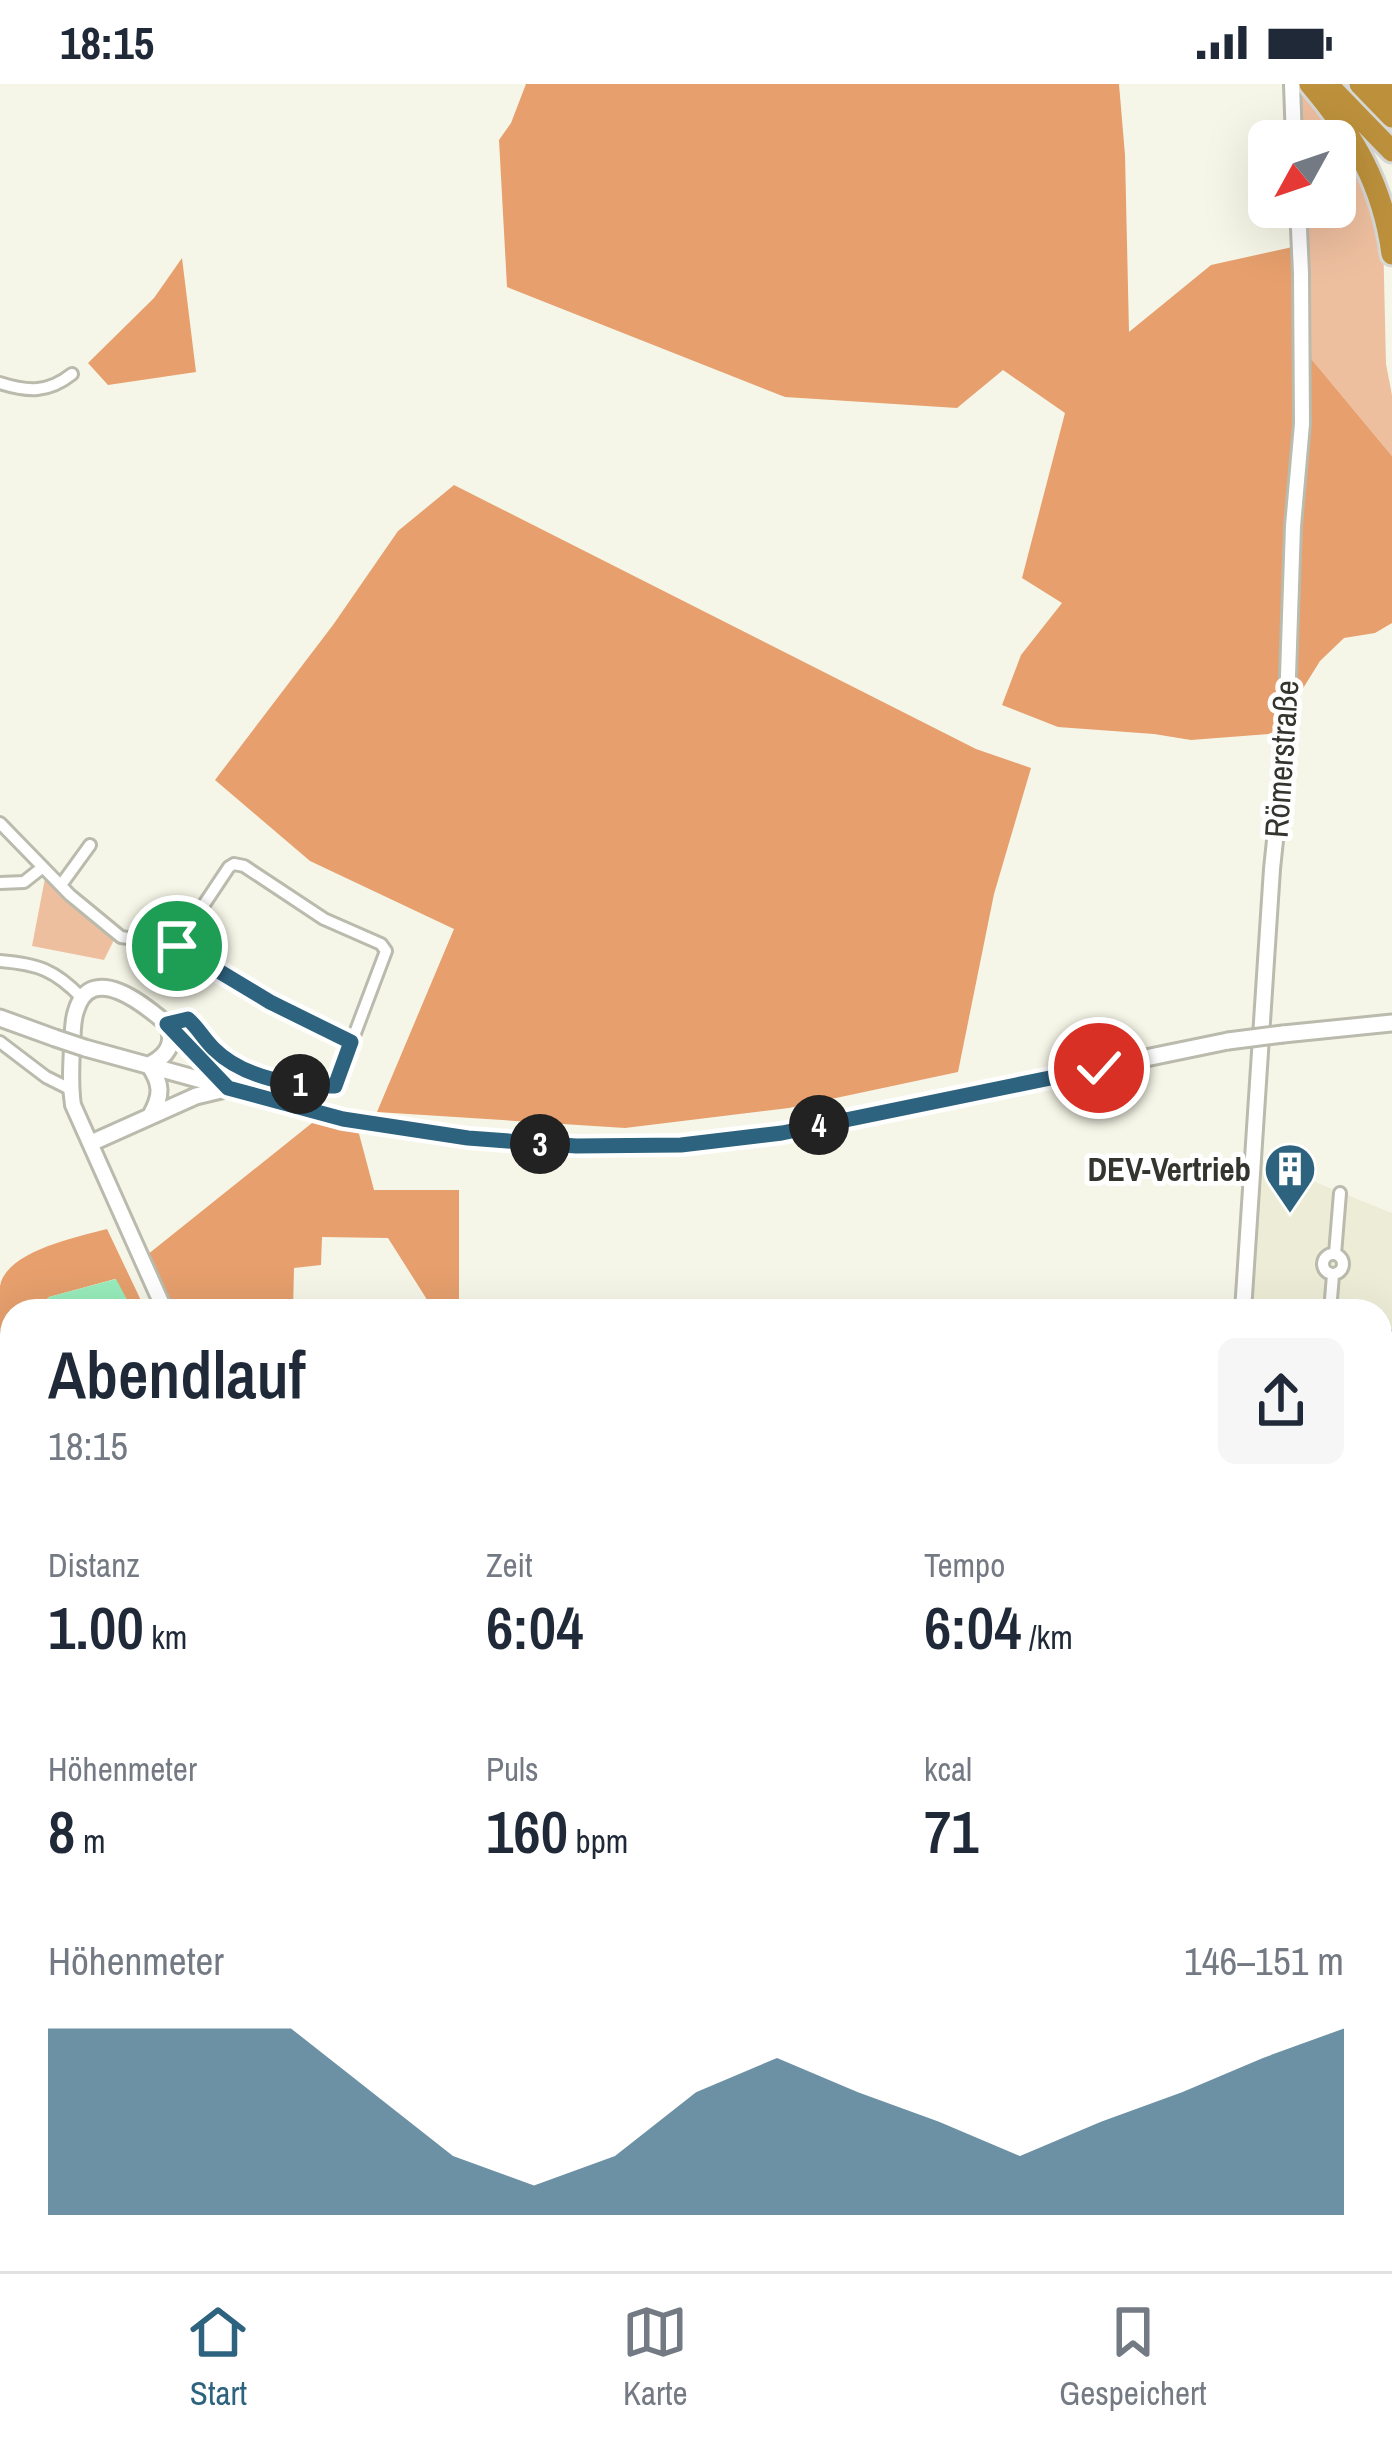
<!DOCTYPE html>
<html lang="de">
<meta charset="utf-8">
<style>
:root{--surface:#fff;--page:#f6f6f7;--text:#1f2937;--muted:#747a83;--line:#e0e1e3;--accent:#2e637f}
body{margin:0;font-family:"Archivo Narrow",sans-serif;background:var(--page);color:var(--text);height:100vh;display:flex;flex-direction:column;font-size:45px;white-space:nowrap}
*{box-sizing:border-box;margin:0}
p{font-size:39px;color:var(--muted)}
.icon{flex:none;width:66px;height:66px;fill:none;stroke:currentColor;stroke-width:2;stroke-linecap:round;stroke-linejoin:round}
.map{position:relative;flex:1;overflow:hidden}
.details{position:absolute;left:0px;top:1215px;width:1392px;height:972px;display:flex;flex-direction:column;background:var(--surface);border-radius:36px 36px 0 0;box-shadow:0 12px 48px #0002}
.details>*{flex:none}
.needle{width:78px;rotate:230deg}
.fabs{position:absolute;left:1248px;top:36px;display:grid;gap:24px}
.fabs a{display:grid;place-items:center;width:108px;height:108px;border-radius:18px;background:var(--surface);box-shadow:0 12px 48px #0002;font-size:60px}
.pin{position:absolute;display:grid;place-items:center;width:102px;height:102px;color:#fff;margin:-51px;border:6px solid #fff;border-radius:50%;box-shadow:0 3px 12px #0007}
.km{position:absolute;width:60px;height:60px;margin:-30px;border-radius:50%;background:#222;color:#fff;font-size:33px;line-height:60px;text-align:center}
.round{display:grid;place-items:center;flex:none;width:126px;height:126px;border-radius:18px;background:var(--page)}
.head{display:flex;align-items:center;justify-content:space-between;height:204px;padding:0 48px}
h1{font-size:66px;font-weight:600;line-height:90px}
.stats{display:grid;grid-template-columns:repeat(3,1fr);gap:18px;height:204px;padding:12px 48px}
.stats div{display:grid;align-content:center}
.stats b{font-size:60px;font-weight:600}
.stats small{font-size:33px;font-weight:400}
.stats p{font-size:33px}
.chart{height:336px;padding:24px 48px}
.chart p{display:flex;justify-content:space-between}
.chart svg{width:100%;height:216px;margin-top:12px;fill:var(--accent);opacity:.7}
.status{display:flex;justify-content:space-between;align-items:center;height:84px;padding:0 60px;background:var(--surface);direction:ltr}
.status svg{height:33px;fill:currentColor}
.tabs{display:flex;justify-content:space-around;align-items:center;height:168px;border-top:3px solid var(--line);background:var(--surface);font-size:33px;color:var(--muted)}
.tabs a{display:grid;justify-items:center;gap:6px}
.tabs .current{color:var(--accent)}
.map>svg:first-child{display:block}
</style>
<div class="status"><b>18:15</b><svg viewBox="0 0 49 12"><path d="M0 12V9h3v3zM5 12V6h3v6zM10 12V3h3v9zM15 12V0h3v12zM26 1h20v11H26zM47 4h2v5h-2z"/></svg></div>
<div class="map">
<svg width="1392" height="2187" viewBox="0 0 1392 2187">
<rect width="100%" height="100%" fill="#f6f6e8"/>
<path fill="#ededd7" d="M 1261,1076 L 1392,1129 L 1392,1404 L 1380,1399 L 1380,1227 L 1248,1227 Z"/>
<path fill="#eebf9f" d="M 1301,0 L 1322,27 L 1364,97 L 1383,149 L 1386,280 L 1392,311 L 1392,372 L 1308,271 L 1305,123 L 1335,123 L 1335,57 L 1303,57 Z
M 46,789 L 89,836 L 115,854 L 104,876 L 32,862 Z
M 0,1641 L 12,1647 L 12,1788 L 0,1776 Z
M 0,1814 L 12,1823 L 12,2030 L 0,2018 Z
M 559,2175 L 788,2175 L 798,2187 L 557,2187 Z"/>
<path fill="#e69f6d" d="M 526,0 L 1119,0 L 1125,71 L 1129,248 L 1211,181 L 1297,162 L 1308,271 L 1392,372 L 1392,539 L 1375,549 L 1344,554 L 1320,577 L 1292,622 L 1281,649 L 1191,656 L 1154,650 L 1058,643 L 1002,621 L 1021,571 L 1062,519 L 1022,494 L 1065,329 L 1003,286 L 957,324 L 785,313 L 507,203 L 499,56 L 511,39 Z
M 182,174 L 196,288 L 108,301 L 88,279 L 154,214 Z
M 454,401 L 976,665 L 1031,684 L 994,810 L 958,988 L 789,1024 L 625,1044 L 377,1028 L 454,845 L 310,777 L 215,696 L 333,541 L 398,447 Z
M 317,1035 L 358,1046 L 374,1106 L 459,1106 L 459,1227 L 427,1227 L 426,1214 L 388,1154 L 322,1153 L 321,1181 L 294,1184 L 293,1227 L 176,1227 L 147,1171 Z
M 107,1145 L 146,1227 L 133,1227 L 115,1195 L 49,1213 L 34,1227 L 12,1227 L 12,1249 L 0,1261 C 0,1243 0,1221 0,1202 C 6,1167 78,1153 107,1145 Z"/>
<path fill="#98ecbb" d="M 116,1195 L 133,1227 L 34,1227 L 49,1213 Z
M 12,1249 L 12,1553 L 0,1550 L 0,1261 Z"/>
<g fill="none" stroke-linecap="round" stroke-linejoin="round">
<g stroke="#babaad" stroke-width="16">
<path id="minor" d="M 0,299 C 28,308 48,309 72,290
M 0,739 L 70,811 L 121,853 L 177,861 L 270,918 L 351,958
M 0,799 L 24,798 L 43,783
M 61,801 L 90,761
M 0,877 C 38,880 55,886 82,914
M 167,940 L 187,935 C 198,944 204,955 214,965 C 243,994 295,1003 335,1002 L 386,867 L 381,860 L 324,835 L 244,782 L 234,780 L 229,783 L 177,861
M 0,958 L 46,993 L 70,1005
M1323 1180a10 10 0 1 1 20 0a10 10 0 1 1-20 0Z
M 1335,1170 L 1340,1109
M 1330,1227 L 1333,1191
M 1380,1252 L 1392,1253
M 1380,1455 L 1392,1458
M 1380,1537 L 1392,1538
M 1380,1716 L 1392,1715
M 1380,1966 L 1392,1967
M 1386,2132 L 1392,2104
M 0,2158 L 12,2160
M 121,2175 L 162,2181 L 172,2175"/>
</g>
<g stroke="#babaad" stroke-width="20">
<path id="tertiary" d="M 1292,0 L 1294,57
M 165,1227 L 73,1021 C 70,1002 71,984 72,964 C 73,952 72,938 76,927 C 91,876 146,922 167,940
M 1243,1227 L 1272,785 L 1286,651 L 1293,442 L 1302,340 L 1301,189 L 1298,123
M 1380,1592 L 1392,1593
M 1181,2187 L 1182,2175"/>
</g>
<g stroke="#babaad" stroke-width="21">
<path id="secondary" d="M 0,934 L 55,954
M 167,940 L 226,1002
M 1283,950 L 1392,939
M 85,964 L 343,1035 L 468,1054 L 576,1062 L 681,1061 L 782,1049 L 1228,957
M 149,981 C 162,1000 162,1011 151,1031
M 149,981 C 166,973 176,960 168,941
M 91,1059 L 196,1012 L 225,1005"/>
</g>
<g stroke="#d7d7d5" stroke-width="27">
<path id="motorway" d="M 1310,0 C 1354,52 1383,101 1392,170
M 1327,0 L 1392,67
M 1360,0 L 1392,33
M 1381,0 L 1392,11"/>
</g>
<use href="#minor" stroke="#fff" stroke-width="10"/>
<use href="#tertiary" stroke="#fff" stroke-width="14"/>
<use href="#secondary" stroke="#fff" stroke-width="15"/>
<use href="#motorway" stroke="#bd913c" stroke-width="21"/>
<g stroke="#4e4e47" stroke-width="8">
<path id="rail" d="M 0,1626 L 12,1631
M 800,2175 L 810,2187"/>
</g>
<use href="#rail" stroke="#fff" stroke-width="3" stroke-dasharray="9" stroke-linecap="butt"/>
<g stroke="#babaad" stroke-width="21" stroke-linecap="butt">
<path id="secondary-bridge" d="M 55,954 L 85,964
M 1228,957 L 1283,950"/>
</g>
<use href="#secondary-bridge" stroke="#fff" stroke-width="15"/>
</g>
<g fill="none" stroke-linecap="round" stroke-linejoin="round">
<g stroke="#fff" stroke-width="24">
<path id="route" d="M 177,862 L 270,918 L 351,958 L 335,1002 C 295,1003 243,994 214,965 C 204,955 198,944 188,935 L 167,940 L 228,1004 L 343,1035 L 468,1054 L 576,1062 L 681,1061 L 782,1049 L 1099,984"/>
</g>
<use href="#route" stroke="#2e637f" stroke-width="15"/>
</g>
<defs>
<g id="building-pin" transform="scale(2.7)"><path d="M0 17L-7.5 6A9.5 9.5 0 1 1 7.5 6Z" fill="#2e637f" stroke="#fff"/><path d="M-4-6H4V6H1V3H-1V6H-4ZM-2.5-4.3h1.7v1.8h-1.7ZM.8-4.3h1.7v1.8H.8ZM-2.5-1h1.7V.8h-1.7ZM.8-1h1.7V.8H.8Z" fill="#fff"/></g>
</defs>
<g fill-rule="evenodd">
<use href="#building-pin" x="1290" y="1085"/>
</g>
<g text-anchor="middle" stroke-width="10" stroke-linejoin="round" paint-order="stroke">
<g font-size="33" fill="#35352f" stroke="#fff">
<text transform="translate(1281 675) rotate(-86)" y="12">Römerstraße</text>
</g>
<g font-size="33" font-weight="bold" fill="#35352f" stroke="#fff" text-anchor="end">
<text x="1251" y="1097">DEV-Vertrieb</text>
</g>
</g>
</svg>
<div class="fabs">
<a><svg class="needle" viewBox="-14 -14 28 28"><path d="M0-13l5 13h-10z" fill="#e53935"/><path d="M0 13l5-13h-10z" fill="#747a83"/></svg></a>
</div>
<div class="pin" style="left:177px;top:862px;background:#1e9e55"><svg class="icon" aria-label="arrive" viewBox="0 0 24 24"><path d="M6 21V4h12l-3 4 3 4H6"/></svg></div>
<div class="pin" style="left:1099px;top:984px;background:#d93025"><svg class="icon" aria-label="check" viewBox="0 0 24 24"><path d="M5 12l5 5 9-10"/></svg></div>
<b class="km" style="left:300px;top:1000px">1</b>
<b class="km" style="left:540px;top:1060px">3</b>
<b class="km" style="left:819px;top:1041px">4</b>
<section class="details">
<div class="head"><div><h1>Abendlauf</h1><p>18:15</p></div><a class="round"><svg class="icon" aria-label="share" viewBox="0 0 24 24"><path d="M12 15V3M7 8l5-5 5 5M5 13v7h14v-7"/></svg></a></div>
<div class="stats">
<div><p>Distanz</p><b>1.00<small> km</small></b></div>
<div><p>Zeit</p><b>6:04</b></div>
<div><p>Tempo</p><b>6:04<small> /km</small></b></div>
</div>
<div class="stats">
<div><p>Höhenmeter</p><b>8<small> m</small></b></div>
<div><p>Puls</p><b>160<small> bpm</small></b></div>
<div><p>kcal</p><b>71</b></div>
</div>
<div class="chart"><p><span>Höhenmeter</span>146–151 m</p>
<svg viewBox="0 0 160 44" preserveAspectRatio="none"><path d="M0 44V6L10 6L20 6L30 6L40 19L50 32L60 38L70 32L80 19L90 12L100 19L110 25L120 32L130 25L140 19L150 12L160 6V44z"/></svg>
</div>
</section>
</div>
<nav class="tabs">
<a class="current"><svg class="icon" aria-label="home" viewBox="0 0 24 24"><path d="M3 11l9-7 9 7M6 9v11h12V9"/></svg>Start</a>
<a><svg class="icon" aria-label="map" viewBox="0 0 24 24"><path d="M3 6l6-2 6 2 6-2v14l-6 2-6-2-6 2zM9 4v14M15 6v14"/></svg>Karte</a>
<a><svg class="icon" aria-label="saved" viewBox="0 0 24 24"><path d="M7 4h10v16l-5-4-5 4z"/></svg>Gespeichert</a>
</nav>
